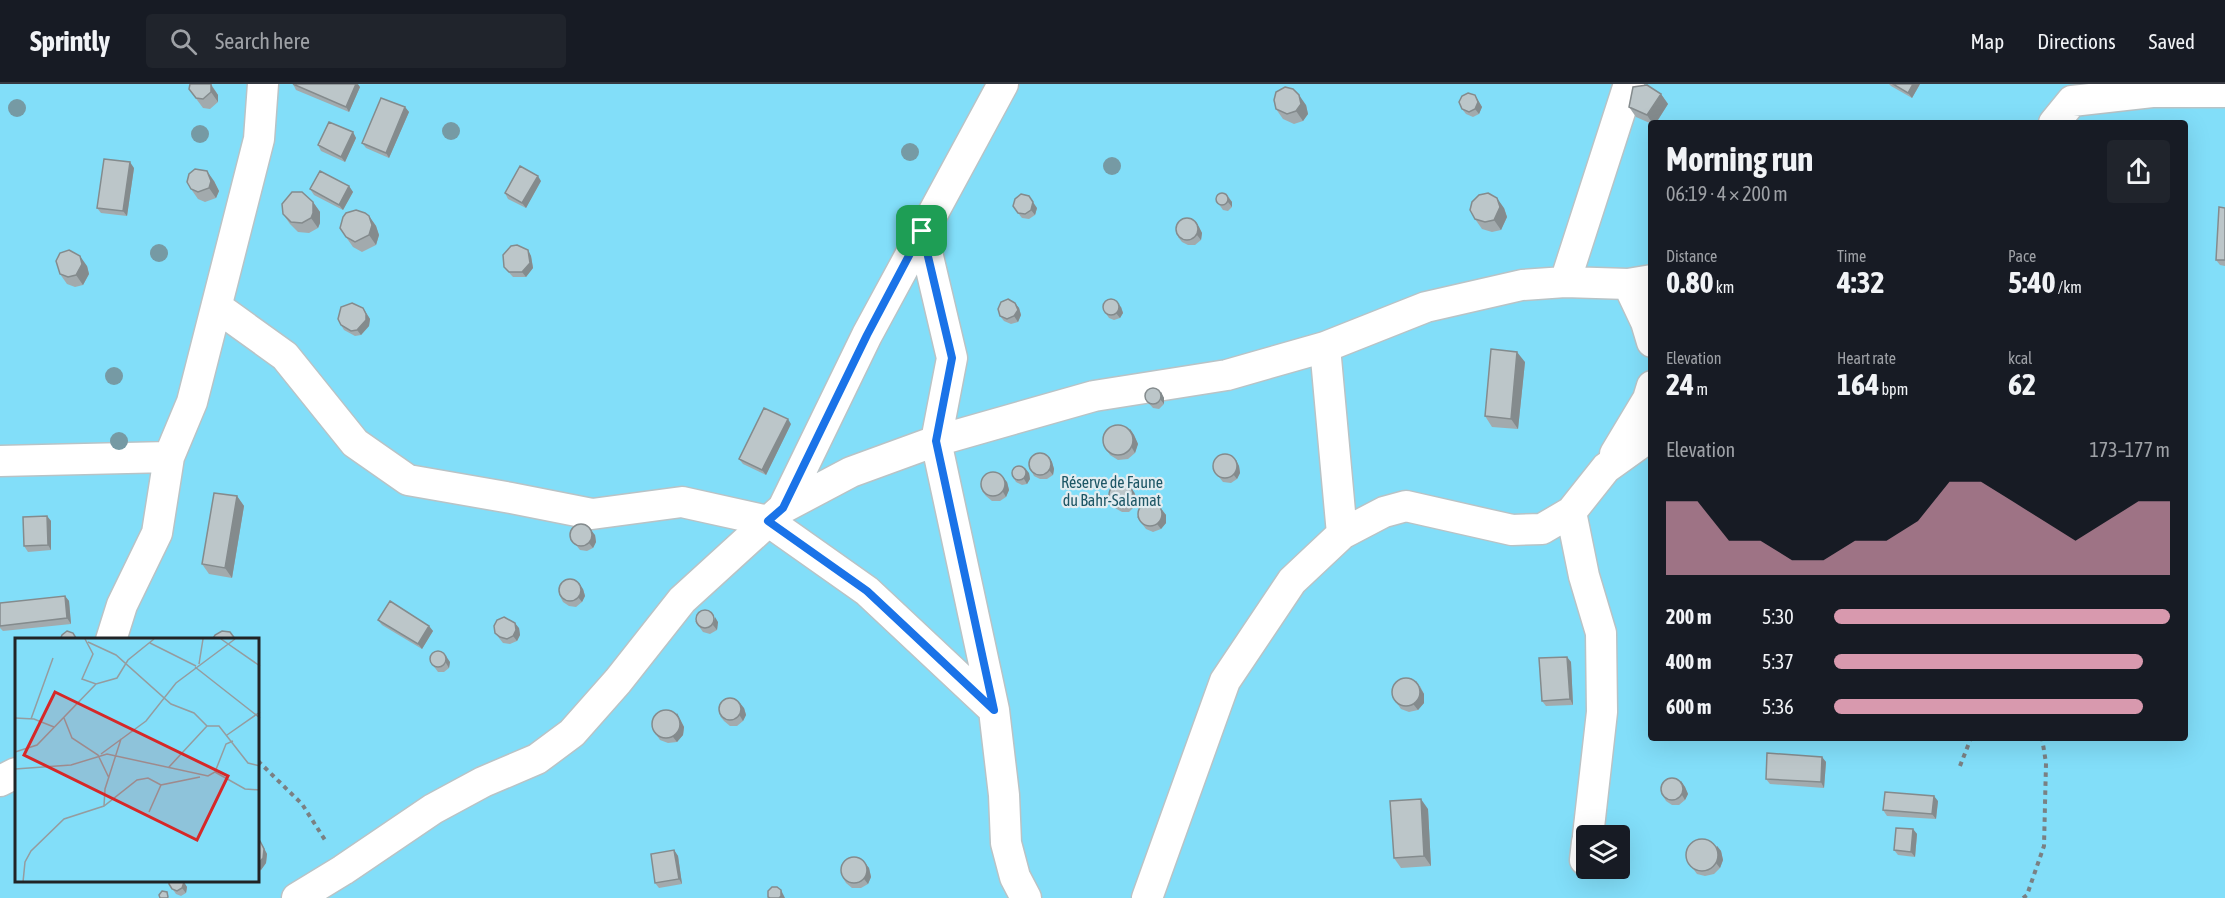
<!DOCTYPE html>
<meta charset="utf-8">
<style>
:root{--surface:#171b24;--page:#20242c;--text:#f1f3f6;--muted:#9ea1a6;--line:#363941;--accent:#d899ae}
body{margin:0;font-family:"Asap Condensed",sans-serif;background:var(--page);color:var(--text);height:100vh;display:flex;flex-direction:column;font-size:22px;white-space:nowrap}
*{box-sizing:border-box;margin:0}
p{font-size:20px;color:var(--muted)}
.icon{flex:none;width:33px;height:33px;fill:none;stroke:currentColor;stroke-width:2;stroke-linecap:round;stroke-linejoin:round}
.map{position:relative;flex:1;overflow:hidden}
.drawer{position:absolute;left:1648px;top:36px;width:540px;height:621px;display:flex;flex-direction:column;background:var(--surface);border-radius:6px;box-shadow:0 6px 24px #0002}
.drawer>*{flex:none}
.buttons{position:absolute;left:1576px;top:741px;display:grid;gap:12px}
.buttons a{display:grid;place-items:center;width:54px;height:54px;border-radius:6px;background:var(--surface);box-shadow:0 6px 24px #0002;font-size:30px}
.pin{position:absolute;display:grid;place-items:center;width:51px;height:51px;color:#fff;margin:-26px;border-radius:12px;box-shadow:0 3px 9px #0006}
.round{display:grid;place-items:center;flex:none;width:63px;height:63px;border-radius:6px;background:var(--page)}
.headline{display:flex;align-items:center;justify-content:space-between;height:102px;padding:0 18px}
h1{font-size:33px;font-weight:700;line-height:45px}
.metrics{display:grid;grid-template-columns:repeat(3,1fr);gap:9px;height:102px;padding:6px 18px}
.metrics div{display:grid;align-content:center}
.metrics b{font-size:30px;font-weight:700}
.metrics small{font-size:16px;font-weight:400}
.metrics p{font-size:16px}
.chart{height:168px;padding:12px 18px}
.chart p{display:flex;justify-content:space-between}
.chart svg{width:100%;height:108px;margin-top:6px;fill:var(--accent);opacity:.7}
ul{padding:0 18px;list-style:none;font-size:20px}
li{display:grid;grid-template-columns:96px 72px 1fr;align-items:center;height:45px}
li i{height:15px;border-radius:8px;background:var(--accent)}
header{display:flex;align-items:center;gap:36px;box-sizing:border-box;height:84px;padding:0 30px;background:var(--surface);border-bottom:2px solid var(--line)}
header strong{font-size:28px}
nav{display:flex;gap:33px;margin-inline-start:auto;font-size:21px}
.search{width:420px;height:54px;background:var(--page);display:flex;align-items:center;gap:15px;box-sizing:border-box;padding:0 21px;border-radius:6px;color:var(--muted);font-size:22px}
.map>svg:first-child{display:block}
</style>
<header>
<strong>Sprintly</strong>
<div class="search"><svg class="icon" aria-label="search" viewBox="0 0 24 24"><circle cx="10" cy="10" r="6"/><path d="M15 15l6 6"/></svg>Search here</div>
<nav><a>Map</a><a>Directions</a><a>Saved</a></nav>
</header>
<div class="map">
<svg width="2225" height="814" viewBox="0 0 2225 814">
<rect width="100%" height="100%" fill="#e2ecf0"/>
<path fill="#82def9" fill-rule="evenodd" d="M 0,0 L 2225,0 L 2225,814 L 0,814 ZM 1652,39 L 2186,39 L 2186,654 L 1652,654 ZM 16,556 L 258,556 L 258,798 L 16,798 ZM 1587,752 L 1620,752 L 1620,784 L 1587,784 Z"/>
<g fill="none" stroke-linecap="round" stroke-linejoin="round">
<g stroke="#b9c3c6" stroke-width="33">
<path id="minor" d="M 2054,39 L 2072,17 L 2152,8 L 2225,8
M 922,147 L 952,274 L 936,357 L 994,626 L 1004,711 L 1006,759 L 1015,793 L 1026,814
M 1565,198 L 1629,0
M 1628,200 L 1646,238 L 1652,258
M 217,223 L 285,272 L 355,359 L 408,396 L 511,414 L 592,430 L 682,418 L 768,437 L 867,507 L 994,626
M 1325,263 L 1342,450
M 1615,370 L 1648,315 L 1652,302
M 0,377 L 169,373
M 783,424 L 867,251 L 1003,0
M 111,556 L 122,521 L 157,449 L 169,373 L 192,318 L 259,55 L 263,0
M 0,697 L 16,689
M 1588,752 L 1602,628 L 1601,549 L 1584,492 L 1571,428 L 1606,384 L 1652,351
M 1585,776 L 1587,758
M 297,814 L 343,786 L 433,725 L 483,698 L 537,675 L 572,649 L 618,597 L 682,516 L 783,424 L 851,388 L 936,357 L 1094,312 L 1227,291 L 1325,263 L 1426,223 L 1522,201 L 1565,198 L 1628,200 L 1652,196
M 1147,814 L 1225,597 L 1292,497 L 1342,450 L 1384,428 L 1406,422 L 1512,446 L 1542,445 L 1571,428"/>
</g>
<path stroke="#7a8083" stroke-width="4" stroke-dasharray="4.5 4.5" stroke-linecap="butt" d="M 258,677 L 302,720 L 325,756
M 1960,682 L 1971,654
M 2023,814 L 2027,811 L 2044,762 L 2046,679 L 2042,654"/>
<use href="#minor" stroke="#fff" stroke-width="30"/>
</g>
<g fill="#769aa4">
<circle cx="17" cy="24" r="9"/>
<circle cx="451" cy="47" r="9"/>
<circle cx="200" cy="50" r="9"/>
<circle cx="910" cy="68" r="9"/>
<circle cx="1112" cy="82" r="9"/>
<circle cx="159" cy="169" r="9"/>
<circle cx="114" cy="292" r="9"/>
<circle cx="119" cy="357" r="9"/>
</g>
<path fill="#a2aaad" d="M 211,0 L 218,11 L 218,18 L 210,25 L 203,24 L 189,5 Z
M 293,0 L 360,3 L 349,28 L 296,6 Z
M 1889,0 L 1920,0 L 1912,14 L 1891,2 Z
M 1661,10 L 1668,20 L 1656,39 L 1652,39 L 1652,40 L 1636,33 L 1629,23 Z
M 1475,11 L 1482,23 L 1479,30 L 1473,33 L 1466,30 L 1462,25 Z
M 1306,21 L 1308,30 L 1303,37 L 1294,40 L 1283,35 L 1276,25 Z
M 405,23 L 409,28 L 389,74 L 366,64 L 362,59 Z
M 353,48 L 356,54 L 345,78 L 321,67 L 318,61 Z
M 134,84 L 127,132 L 101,129 L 97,124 Z
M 214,97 L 219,107 L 216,114 L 205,118 L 198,115 L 191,105 Z
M 541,97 L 526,124 L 508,115 L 505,109 Z
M 349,102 L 353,108 L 343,126 L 314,111 L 310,105 Z
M 1226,109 L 1232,118 L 1232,123 L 1228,127 L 1223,126 L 1216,116 Z
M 313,118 L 320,128 L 320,139 L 318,144 L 309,149 L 298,148 L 290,140 L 283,130 Z
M 1037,124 L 1035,131 L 1029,135 L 1022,134 L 1018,129 Z
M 1504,124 L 1507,133 L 1501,146 L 1492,148 L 1482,145 L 1475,135 Z
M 2225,124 L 2225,182 L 2220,181 L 2216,176 Z
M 369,132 L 376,142 L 379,151 L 376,161 L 362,168 L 353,163 L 346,153 Z
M 1195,137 L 1199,143 L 1202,149 L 1201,156 L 1195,161 L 1188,161 L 1182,158 L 1178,153 Z
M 528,166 L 531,172 L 533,184 L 526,193 L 513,193 L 504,183 Z
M 87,182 L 89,190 L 83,201 L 75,203 L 67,200 L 60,190 Z
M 1015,219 L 1019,224 L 1021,231 L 1018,238 L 1011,240 L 1004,237 L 1000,232 Z
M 1121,223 L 1123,229 L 1120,234 L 1114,236 L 1109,234 L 1105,228 Z
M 367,230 L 370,235 L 369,242 L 361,251 L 355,252 L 344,246 L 341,241 Z
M 1525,278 L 1518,345 L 1492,343 L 1485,332 Z
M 1161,308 L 1164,314 L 1164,320 L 1159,325 L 1153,324 L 1145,315 Z
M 791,340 L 766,391 L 743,380 L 739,375 Z
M 1130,345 L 1134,351 L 1138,360 L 1135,369 L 1128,375 L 1118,376 L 1110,371 L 1107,366 Z
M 1049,373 L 1052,378 L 1054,385 L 1053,391 L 1047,395 L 1040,395 L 1034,392 L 1031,386 Z
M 1236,376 L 1239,382 L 1240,389 L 1237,395 L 1231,399 L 1223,398 L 1214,387 Z
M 1029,389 L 1030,395 L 1027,400 L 1022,401 L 1016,398 L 1013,393 Z
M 1007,398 L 1009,406 L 1006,413 L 1000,417 L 992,417 L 986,412 L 982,407 Z
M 1134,408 L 1137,415 L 1135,422 L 1129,428 L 1122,428 L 1115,424 L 1111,419 Z
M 237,412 L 244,422 L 232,494 L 209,490 L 202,480 Z
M 1157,419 L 1166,431 L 1166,439 L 1161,445 L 1153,448 L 1146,445 L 1137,433 Z
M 47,432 L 51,437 L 51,466 L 28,468 L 24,462 Z
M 595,451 L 596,458 L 593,464 L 587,467 L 580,466 L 572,456 Z
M 583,505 L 585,512 L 582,518 L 576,523 L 569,522 L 563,518 L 560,512 Z
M 65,512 L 69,517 L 71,540 L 3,547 L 0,544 L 0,519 Z
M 378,536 L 429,542 L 433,547 L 422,565 L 382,541 Z
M 695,537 L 718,538 L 717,546 L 710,550 L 703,548 Z
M 519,544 L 520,551 L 517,557 L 510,560 L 503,559 L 495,549 Z
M 1567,573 L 1571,578 L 1573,621 L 1546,622 L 1542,617 Z
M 430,577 L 450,578 L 449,584 L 444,588 L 438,588 Z
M 1420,602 L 1424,610 L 1424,619 L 1418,626 L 1409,628 L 1401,625 L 1392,612 Z
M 744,624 L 746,631 L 743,637 L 737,642 L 730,642 L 724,637 L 720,632 Z
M 680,635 L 684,643 L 683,651 L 677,658 L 668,659 L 660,656 L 656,650 Z
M 1822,673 L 1826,678 L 1824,704 L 1770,700 L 1766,695 Z
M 1681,697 L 1685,703 L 1688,710 L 1685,716 L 1679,721 L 1672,721 L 1666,717 L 1663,712 Z
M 1938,717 L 1936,735 L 1887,732 L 1883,726 Z
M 1428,725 L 1431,782 L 1401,784 L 1394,774 Z
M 1913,745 L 1917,750 L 1915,773 L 1898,771 L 1894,766 Z
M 258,756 L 263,762 L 267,770 L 266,779 L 261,786 L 258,788 Z
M 1717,762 L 1721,767 L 1723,776 L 1720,784 L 1714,790 L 1705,792 L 1697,790 L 1688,778 Z
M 674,766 L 678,772 L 682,800 L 659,804 L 655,799 Z
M 865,779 L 869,784 L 871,793 L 868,800 L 861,804 L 852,804 L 846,799 L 843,794 Z
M 183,798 L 187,803 L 186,809 L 181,812 L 176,810 L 169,800 Z"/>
<path fill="#848b8d" d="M 356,0 L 358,0 L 360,3 L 349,28 L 346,23 Z
M 1913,0 L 1920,0 L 1912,14 L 1908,9 Z
M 211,1 L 218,11 L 218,18 L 211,8 Z
M 1661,10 L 1668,20 L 1656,39 L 1652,39 L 1647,31 Z
M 1299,11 L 1306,21 L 1308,30 L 1303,37 L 1296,27 Z
M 1475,11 L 1482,23 L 1479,30 L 1475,25 Z
M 405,23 L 409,28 L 389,74 L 386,69 Z
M 353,48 L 356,54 L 345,78 L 341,73 Z
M 130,78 L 134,84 L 127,132 L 123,127 Z
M 207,87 L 214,97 L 219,107 L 216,114 L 209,104 Z
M 538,92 L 541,97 L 526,124 L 522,119 Z
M 349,102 L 353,108 L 343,126 L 339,121 Z
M 1228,113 L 1232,118 L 1232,123 L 1228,118 Z
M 1497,114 L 1504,124 L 1507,133 L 1501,146 L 1494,136 Z
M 313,118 L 320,128 L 320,139 L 318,144 L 311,134 Z
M 1033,118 L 1037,124 L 1035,131 L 1031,126 Z
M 369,132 L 376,142 L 379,151 L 376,161 L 369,151 Z
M 1195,137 L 1199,143 L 1202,149 L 1201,156 L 1197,151 Z
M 528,166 L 531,172 L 533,184 L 526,193 L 522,188 Z
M 80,172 L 87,182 L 89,190 L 83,201 L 76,191 Z
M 1117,218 L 1121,223 L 1123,229 L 1120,234 L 1116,229 Z
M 1015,219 L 1019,224 L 1021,231 L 1018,238 L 1014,232 Z
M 363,224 L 370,235 L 369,242 L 361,251 L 357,246 Z
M 1517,268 L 1525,278 L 1518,345 L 1511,335 Z
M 1161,308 L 1164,314 L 1164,320 L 1160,315 Z
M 788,335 L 791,340 L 766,391 L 762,386 Z
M 1130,345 L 1134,351 L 1138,360 L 1135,369 L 1132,364 Z
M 1049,373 L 1052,378 L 1054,385 L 1053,391 L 1049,386 Z
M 1236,376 L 1239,382 L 1240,389 L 1237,395 L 1233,390 Z
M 1025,384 L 1029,389 L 1030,395 L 1027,400 L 1024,395 Z
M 1003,393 L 1007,398 L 1009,406 L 1006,413 L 1003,408 Z
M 1130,403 L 1134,408 L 1137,415 L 1135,422 L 1131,417 Z
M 237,412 L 244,422 L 232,494 L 225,484 Z
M 1162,426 L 1166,431 L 1166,439 L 1161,445 L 1157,440 Z
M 47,432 L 51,437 L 51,466 L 48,461 Z
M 591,446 L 595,451 L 596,458 L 593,464 L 589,459 Z
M 579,499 L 583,505 L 585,512 L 582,518 L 578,513 Z
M 65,512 L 69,517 L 71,540 L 67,534 Z
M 715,533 L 718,538 L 717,546 L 713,541 Z
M 515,539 L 519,544 L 520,551 L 517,557 L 513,552 Z
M 429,542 L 433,547 L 422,565 L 418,560 Z
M 446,572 L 450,578 L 449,584 L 446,579 Z
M 1567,573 L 1571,578 L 1573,621 L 1570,615 Z
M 1416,597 L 1424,610 L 1424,619 L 1418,626 L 1414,621 Z
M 740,619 L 744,624 L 746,631 L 743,637 L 740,632 Z
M 677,629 L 684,643 L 683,651 L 677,658 L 673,653 Z
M 1822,673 L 1826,678 L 1824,704 L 1821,698 Z
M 1681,697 L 1685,703 L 1688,710 L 1685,716 L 1682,711 Z
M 1934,712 L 1938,717 L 1936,735 L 1932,730 Z
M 1421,715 L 1428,725 L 1431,782 L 1424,772 Z
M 1913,745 L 1917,750 L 1915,773 L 1911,768 Z
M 260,757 L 267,770 L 266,779 L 261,786 L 258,781 Z
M 1717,762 L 1721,767 L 1723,776 L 1720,784 L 1716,779 Z
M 674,766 L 678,772 L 682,800 L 679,795 Z
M 865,779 L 869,784 L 871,793 L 868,800 L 864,795 Z
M 184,798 L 187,803 L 186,809 L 182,804 Z
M 781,806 L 785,814 L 779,814 Z"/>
<path fill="#bcc6c9" stroke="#848b8d" stroke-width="1.5" d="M 190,0 L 211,0 L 211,8 L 203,15 L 196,14 L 189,5 Z
M 293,0 L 356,0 L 346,23 Z
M 1893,0 L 1913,0 L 1908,9 Z
M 1647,1 L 1661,10 L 1647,31 L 1629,23 L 1633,3 Z
M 1285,3 L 1293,5 L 1299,11 L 1301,20 L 1296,27 L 1287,30 L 1276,25 L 1274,16 L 1276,8 Z
M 1468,9 L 1475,11 L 1478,18 L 1475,25 L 1469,28 L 1462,25 L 1459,18 L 1462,12 Z
M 381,14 L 405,23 L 386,69 L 362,59 Z
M 329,38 L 353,48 L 341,73 L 318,61 Z
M 104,75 L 130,78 L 123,127 L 97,124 Z
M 520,82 L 538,92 L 522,119 L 505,109 Z
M 195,85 L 207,87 L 211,97 L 209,104 L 198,108 L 191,105 L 187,98 L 189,90 Z
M 320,87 L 349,102 L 339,121 L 310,105 Z
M 292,108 L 302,108 L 313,118 L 313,129 L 311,134 L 302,139 L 291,138 L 283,130 L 282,120 Z
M1216 115a6 6 0 1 1 12 0a6 6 0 1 1-12 0Z
M 1488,109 L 1497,114 L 1500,123 L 1494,136 L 1485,138 L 1475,135 L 1470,126 L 1472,118 L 1479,111 Z
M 1021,110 L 1029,112 L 1033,118 L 1031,126 L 1025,130 L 1018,129 L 1013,122 L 1015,115 Z
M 2219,123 L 2225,124 L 2225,176 L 2216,176 Z
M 356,126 L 365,129 L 369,132 L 372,141 L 369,151 L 355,158 L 346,153 L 340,144 L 343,133 L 346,129 Z
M1176 145a11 11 0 1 1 22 0a11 11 0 1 1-22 0Z
M 517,161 L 528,166 L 530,179 L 522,188 L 509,188 L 504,183 L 503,171 L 511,162 Z
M 69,166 L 80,172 L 82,180 L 76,191 L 68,193 L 60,190 L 56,177 L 60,169 Z
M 1008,215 L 1015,219 L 1018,226 L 1014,232 L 1007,235 L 1000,232 L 998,225 L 1001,218 Z
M1103 223a8 8 0 1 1 16 0a8 8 0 1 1-16 0Z
M 352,219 L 363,224 L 366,230 L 366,236 L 357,246 L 351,247 L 341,241 L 338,235 L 341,223 Z
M 1491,265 L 1517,268 L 1511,335 L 1485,332 Z
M1145 312a8 8 0 1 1 16 0a8 8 0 1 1-16 0Z
M 764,324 L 788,335 L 762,386 L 739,375 Z
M1103 356a15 15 0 1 1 30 0a15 15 0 1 1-30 0Z
M1029 380a11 11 0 1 1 22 0a11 11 0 1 1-22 0Z
M1213 382a12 12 0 1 1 24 0a12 12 0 1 1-24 0Z
M1012 389a7 7 0 1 1 14 0a7 7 0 1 1-14 0Z
M981 400a12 12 0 1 1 24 0a12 12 0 1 1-24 0Z
M1109 411a12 12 0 1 1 24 0a12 12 0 1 1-24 0Z
M 214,409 L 237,412 L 225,484 L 202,480 Z
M1138 430a12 12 0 1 1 24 0a12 12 0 1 1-24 0Z
M 47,432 L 48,461 L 24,462 L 23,433 Z
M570 451a11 11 0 1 1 22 0a11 11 0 1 1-22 0Z
M559 506a11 11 0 1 1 22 0a11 11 0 1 1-22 0Z
M 65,512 L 67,534 L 0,542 L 0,519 Z
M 390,517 L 429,542 L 418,560 L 378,536 Z
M696 535a9 9 0 1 1 18 0a9 9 0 1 1-18 0Z
M 504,533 L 515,539 L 516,546 L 513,552 L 507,555 L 500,553 L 495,549 L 494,542 L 497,536 Z
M 67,547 L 73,549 L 76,554 L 76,556 L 60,556 L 62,551 Z
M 222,547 L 230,548 L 236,556 L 212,556 L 215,551 Z
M430 575a8 8 0 1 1 16 0a8 8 0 1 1-16 0Z
M 1567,573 L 1570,615 L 1542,617 L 1539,574 Z
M1392 608a14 14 0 1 1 28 0a14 14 0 1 1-28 0Z
M719 625a11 11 0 1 1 22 0a11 11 0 1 1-22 0Z
M652 640a14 14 0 1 1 28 0a14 14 0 1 1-28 0Z
M 1767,669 L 1822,673 L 1821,698 L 1766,695 Z
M1661 705a11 11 0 1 1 22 0a11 11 0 1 1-22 0Z
M 1885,708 L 1934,712 L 1932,730 L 1883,726 Z
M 1421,715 L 1424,772 L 1394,774 L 1390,717 Z
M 1896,744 L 1913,745 L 1911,768 L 1894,766 Z
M1686 771a16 16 0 1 1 32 0a16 16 0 1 1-32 0Z
M 258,756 L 260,757 L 264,765 L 263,774 L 258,780 Z
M 674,766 L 679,795 L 655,799 L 651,770 Z
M841 786a13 13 0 1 1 26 0a13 13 0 1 1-26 0Z
M 169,798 L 184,798 L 182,804 L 177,807 L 172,805 L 169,800 Z
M 772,803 L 777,803 L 781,806 L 781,812 L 779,814 L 770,814 L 768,813 L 768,807 Z
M 162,807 L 167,808 L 168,813 L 167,814 L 160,814 L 159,811 Z"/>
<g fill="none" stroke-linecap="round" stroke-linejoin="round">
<g stroke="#fff" stroke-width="12">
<path id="route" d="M 922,147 L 952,274 L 936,357 L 994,626 L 867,507 L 768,437 L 783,424 L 867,251 Z"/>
</g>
<use href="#route" stroke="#1a73e8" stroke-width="8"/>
</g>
<g text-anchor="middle" stroke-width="4.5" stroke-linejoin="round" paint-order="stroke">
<g font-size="16" fill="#1d5665" stroke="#e2ecf0">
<text x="1112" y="404">Réserve de Faune<tspan x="1112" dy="18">du Bahr-Salamat</tspan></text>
</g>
</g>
<g transform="translate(15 554)">
<rect width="244" height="244" fill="#e2ecf0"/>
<path d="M 0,1 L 244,1 L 244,244 L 0,244 Z" fill="#82def9"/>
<path fill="none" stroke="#959c9f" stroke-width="1.5" d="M 70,1 L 78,16 L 67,41 L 81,46 L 102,40 L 113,22 L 139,1M 206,1 L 245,28M 73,4 L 101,17 L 156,66 L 179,75 L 192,88 L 204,88 L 233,125 L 245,128M 135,5 L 181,28M 184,26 L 188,1M 180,29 L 245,80M 0,80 L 19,81 L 39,89M 49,80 L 57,100 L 83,117 L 94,140M 16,81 L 38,20M 212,97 L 245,74M 0,114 L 22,107 L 81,46M 86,116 L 131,83 L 161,45 L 220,1M 154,129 L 192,88M 0,131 L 56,127 L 92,116 L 193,138 L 200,134 L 211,106 L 218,103M 200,134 L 230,151 L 245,152M 89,168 L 90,151 L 106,101M 134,174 L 146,147 L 185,139M 8,244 L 10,224 L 16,213 L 49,181 L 89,168 L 122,142 L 133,140 L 146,147"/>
<path fill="#d62828" fill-opacity="0.15" stroke="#d62828" stroke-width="3" d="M 40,54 L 213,138 L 182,202 L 9,117 Z"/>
<rect width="244" height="244" fill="none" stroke="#212426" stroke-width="3"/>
</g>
</svg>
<div class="buttons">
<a><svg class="icon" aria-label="layers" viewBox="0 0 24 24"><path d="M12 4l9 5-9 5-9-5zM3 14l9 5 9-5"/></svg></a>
</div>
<div class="pin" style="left:922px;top:147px;background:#1e9e55"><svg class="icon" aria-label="arrive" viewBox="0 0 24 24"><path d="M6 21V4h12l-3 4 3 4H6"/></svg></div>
<section class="drawer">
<div class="headline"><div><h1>Morning run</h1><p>06:19 · 4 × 200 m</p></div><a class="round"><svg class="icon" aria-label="share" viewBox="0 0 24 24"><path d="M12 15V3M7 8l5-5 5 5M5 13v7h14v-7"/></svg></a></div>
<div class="metrics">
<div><p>Distance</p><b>0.80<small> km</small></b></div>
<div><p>Time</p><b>4:32</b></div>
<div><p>Pace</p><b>5:40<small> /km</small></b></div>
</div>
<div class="metrics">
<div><p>Elevation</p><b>24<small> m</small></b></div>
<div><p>Heart rate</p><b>164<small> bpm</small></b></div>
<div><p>kcal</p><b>62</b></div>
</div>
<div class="chart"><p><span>Elevation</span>173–177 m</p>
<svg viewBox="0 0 160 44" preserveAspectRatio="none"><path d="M0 44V14L10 14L20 30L30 30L40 38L50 38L60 30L70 30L80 22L90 6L100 6L110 14L120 22L130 30L140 22L150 14L160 14V44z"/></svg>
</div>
<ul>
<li><b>200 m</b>5:30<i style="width:100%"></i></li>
<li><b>400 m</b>5:37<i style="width:92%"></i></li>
<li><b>600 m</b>5:36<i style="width:92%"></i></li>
</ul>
</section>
</div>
